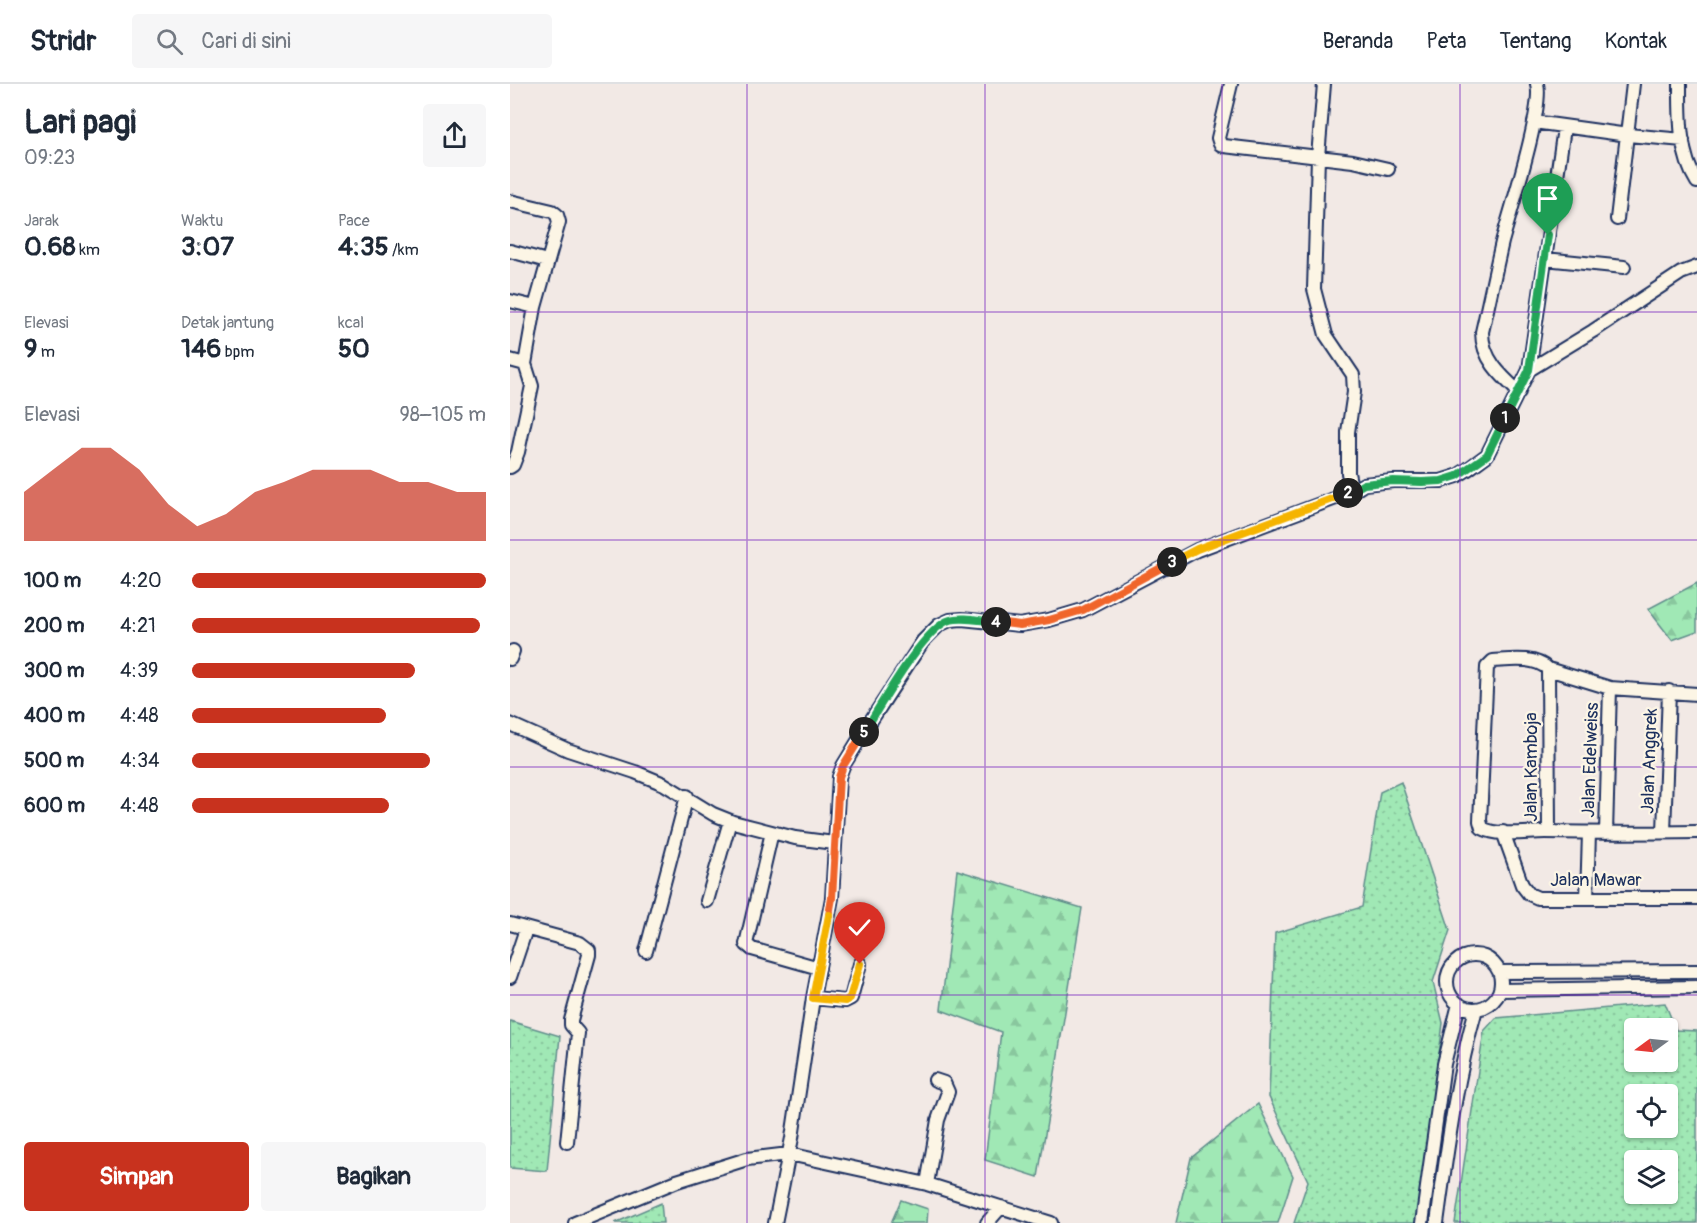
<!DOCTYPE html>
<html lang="id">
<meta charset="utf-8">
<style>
:root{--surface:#fff;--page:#f6f6f7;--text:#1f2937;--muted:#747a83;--line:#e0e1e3;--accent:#c8321e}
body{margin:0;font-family:Pangolin,sans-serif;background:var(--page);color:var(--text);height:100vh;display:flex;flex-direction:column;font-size:22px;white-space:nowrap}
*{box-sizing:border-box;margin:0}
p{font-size:20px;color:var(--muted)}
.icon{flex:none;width:33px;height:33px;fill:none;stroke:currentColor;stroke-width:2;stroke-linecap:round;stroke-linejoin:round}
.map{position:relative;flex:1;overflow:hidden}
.details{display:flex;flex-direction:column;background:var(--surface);width:510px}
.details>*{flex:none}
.needle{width:39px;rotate:255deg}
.buttons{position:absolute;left:1114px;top:934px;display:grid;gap:12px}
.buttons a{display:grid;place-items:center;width:54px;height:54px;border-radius:6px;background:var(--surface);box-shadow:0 2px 4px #0004;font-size:30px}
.pin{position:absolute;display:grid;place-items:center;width:51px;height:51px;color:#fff;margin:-62px -26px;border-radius:50% 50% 50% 0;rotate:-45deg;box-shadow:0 0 6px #0007}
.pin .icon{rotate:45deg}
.km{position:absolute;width:30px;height:30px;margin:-15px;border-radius:50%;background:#222;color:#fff;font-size:16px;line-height:30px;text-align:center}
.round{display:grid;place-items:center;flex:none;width:63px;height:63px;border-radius:6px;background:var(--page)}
.overview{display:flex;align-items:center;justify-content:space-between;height:102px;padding:0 24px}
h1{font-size:33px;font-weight:800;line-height:45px}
.metrics{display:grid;grid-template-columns:repeat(3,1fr);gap:9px;height:102px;padding:6px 24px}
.metrics div{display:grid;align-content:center}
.metrics b{font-size:26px;font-weight:800}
.metrics small{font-size:16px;font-weight:400}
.metrics p{font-size:16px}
.chart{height:168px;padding:12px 24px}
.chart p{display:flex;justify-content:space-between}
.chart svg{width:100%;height:108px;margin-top:6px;fill:var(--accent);opacity:.7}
.button{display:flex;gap:12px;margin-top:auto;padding:12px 24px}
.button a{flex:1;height:69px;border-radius:6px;background:var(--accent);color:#fff;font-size:24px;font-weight:800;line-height:69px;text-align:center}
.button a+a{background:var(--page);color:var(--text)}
ul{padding:0 24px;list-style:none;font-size:20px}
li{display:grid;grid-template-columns:96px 72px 1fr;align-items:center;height:45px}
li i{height:15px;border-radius:8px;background:var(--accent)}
header{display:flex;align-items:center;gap:36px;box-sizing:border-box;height:84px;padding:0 30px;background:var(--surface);border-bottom:2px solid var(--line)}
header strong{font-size:28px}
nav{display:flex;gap:33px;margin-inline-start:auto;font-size:21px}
.search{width:420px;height:54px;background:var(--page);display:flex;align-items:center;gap:15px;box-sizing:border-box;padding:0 21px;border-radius:6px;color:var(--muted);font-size:22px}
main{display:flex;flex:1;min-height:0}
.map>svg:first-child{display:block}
</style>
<header>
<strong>Stridr</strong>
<div class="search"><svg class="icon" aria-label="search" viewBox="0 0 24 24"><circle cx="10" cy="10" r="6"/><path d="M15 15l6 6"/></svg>Cari di sini</div>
<nav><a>Beranda</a><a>Peta</a><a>Tentang</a><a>Kontak</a></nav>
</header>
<main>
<section class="details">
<div class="overview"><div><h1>Lari pagi</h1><p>09:23</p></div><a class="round"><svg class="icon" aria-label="share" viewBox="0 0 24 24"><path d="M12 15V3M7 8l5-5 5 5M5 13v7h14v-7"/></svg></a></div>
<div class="metrics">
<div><p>Jarak</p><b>0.68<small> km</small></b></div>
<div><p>Waktu</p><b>3:07</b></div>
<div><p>Pace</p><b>4:35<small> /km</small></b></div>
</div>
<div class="metrics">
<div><p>Elevasi</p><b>9<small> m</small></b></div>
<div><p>Detak jantung</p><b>146<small> bpm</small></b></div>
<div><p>kcal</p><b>50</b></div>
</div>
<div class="chart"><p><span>Elevasi</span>98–105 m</p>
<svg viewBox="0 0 160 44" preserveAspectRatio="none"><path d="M0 44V24L10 15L20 6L30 6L40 15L50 29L60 38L70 33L80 24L90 20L100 15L110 15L120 15L130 20L140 20L150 24L160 24V44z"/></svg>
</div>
<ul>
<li><b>100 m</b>4:20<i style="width:100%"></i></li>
<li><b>200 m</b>4:21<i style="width:98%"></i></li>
<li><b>300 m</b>4:39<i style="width:76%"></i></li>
<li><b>400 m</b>4:48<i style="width:66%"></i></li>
<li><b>500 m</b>4:34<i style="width:81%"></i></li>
<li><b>600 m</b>4:48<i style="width:67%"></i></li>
</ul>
<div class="button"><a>Simpan</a><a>Bagikan</a></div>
</section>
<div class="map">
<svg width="1187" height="1139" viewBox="0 0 1187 1139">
<defs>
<pattern id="grass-dots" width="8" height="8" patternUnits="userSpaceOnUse" patternTransform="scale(1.5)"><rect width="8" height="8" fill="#a0e8b5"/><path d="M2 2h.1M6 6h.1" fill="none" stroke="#89c79e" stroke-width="1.8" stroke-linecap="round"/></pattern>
<pattern id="forest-firs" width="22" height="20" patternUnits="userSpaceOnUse" patternTransform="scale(1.5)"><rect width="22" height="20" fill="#a0e8b5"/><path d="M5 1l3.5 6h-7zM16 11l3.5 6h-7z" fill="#89c79e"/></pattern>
</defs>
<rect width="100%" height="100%" fill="#f2e9e5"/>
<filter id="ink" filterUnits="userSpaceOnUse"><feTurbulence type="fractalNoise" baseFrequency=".0167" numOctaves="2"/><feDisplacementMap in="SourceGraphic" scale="12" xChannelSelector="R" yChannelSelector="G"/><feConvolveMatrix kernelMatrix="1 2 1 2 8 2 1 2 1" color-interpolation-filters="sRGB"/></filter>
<g filter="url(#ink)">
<path fill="url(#grass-dots)" stroke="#5e8c8a" stroke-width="1.5" fill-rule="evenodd" d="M 891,698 L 940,846 L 923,898 L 933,939 L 907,1139 L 784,1139 L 798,1097 L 759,1013 L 765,849 L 852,823 L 870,708 Z
M 1155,919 L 1166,946 L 1187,947 L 1187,1139 L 945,1139 L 974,947 L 986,934 ZM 1125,945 L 1158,945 L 1158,978 L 1125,978 ZM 1125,1011 L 1158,1011 L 1158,1044 L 1125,1044 ZM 1125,1077 L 1158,1077 L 1158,1110 L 1125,1110 Z
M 0,937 L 50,952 L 37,1087 L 0,1084 Z
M 151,1119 L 153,1139 L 105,1139 Z"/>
<path fill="url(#forest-firs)" stroke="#5e8c8a" stroke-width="1.5" d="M 1187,499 L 1187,547 L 1162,556 L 1138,525 Z
M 447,786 L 572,824 L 528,1093 L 475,1076 L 491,948 L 431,926 Z
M 748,1020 L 783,1092 L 768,1139 L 666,1139 L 681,1074 Z
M 391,1116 L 418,1125 L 417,1139 L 381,1139 Z"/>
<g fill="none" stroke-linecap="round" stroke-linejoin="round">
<g stroke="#1b2f5e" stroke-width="16">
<path id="street" d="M 721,0 L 708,54 L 710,60 L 714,62 L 843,77 L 878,85
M 814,0 L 808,73 L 804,205 L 816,251 L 843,291 L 844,308 L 838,348 L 838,389 L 842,408
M 1170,0 C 1170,32 1169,70 1187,98
M 1024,38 L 1118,51 L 1173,56
M 0,117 L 42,127 L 47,131 L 49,138 L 25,223 L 15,280 L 22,302 L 8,368 L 3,381 L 0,383
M 1107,135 L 1123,0
M 0,167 L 37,177
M 1035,175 L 1114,183
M 0,217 L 25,223
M 0,276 L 15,280
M 1019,286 L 1054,44
M 1009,308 C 990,291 972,274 972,248 C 979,218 985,188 992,158 C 1000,128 1034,23 1027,0
M 0,575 L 3,567
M 1038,585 L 1039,748
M 1187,610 L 1100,604 L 1038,585 C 1024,572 1001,576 983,577 L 977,583 L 970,737 L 972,744 C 989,753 1016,748 1035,748 C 1086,749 1136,749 1187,748
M 0,640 L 58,666 L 125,688 L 154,700 L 203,730 L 223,738 L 285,754 L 324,759
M 262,748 L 236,860 L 242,865 L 309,884
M 993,748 L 1012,801 L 1019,810 L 1028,814 L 1187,814
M 1154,748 L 1159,607
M 1096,749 L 1100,604
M 1077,814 L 1079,749
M 197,817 L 220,737
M 0,840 L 70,859 L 79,866 L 79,871 L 61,936 L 61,941 L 68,949 L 57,1058
M 136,867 L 177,712
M937 898a27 27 0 1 1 54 0a27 27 0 1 1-54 0Z
M 989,888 L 1187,887
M 0,893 L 16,845
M 990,906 L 1187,903
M 303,914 L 335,917 L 341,914 L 350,880
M 417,1100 L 428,1036 L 438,1008 L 434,999 L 425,996
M 65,1139 L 167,1097 L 237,1075 L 279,1070 L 417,1100 L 541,1139
M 265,1139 L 282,1054 L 303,914 L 322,814 L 329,693 L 333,682 L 358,641 L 413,557 L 429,541 L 440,536 L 452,535 L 510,541 L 539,536 L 573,526 L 687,466 L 842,408 L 854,400 L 883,397 L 931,397 L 947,392 L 958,385 L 977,371 L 1019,286 L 1083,247 L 1171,189 L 1187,183
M 477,1139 L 491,1123
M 912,1139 L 934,980 L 949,920
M 927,1139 C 937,1067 946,995 966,925"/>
</g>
<use href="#street" stroke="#fcf5e5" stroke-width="12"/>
</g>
</g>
<g fill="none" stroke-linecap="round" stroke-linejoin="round" filter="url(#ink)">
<g stroke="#fff" stroke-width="12">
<path id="split-1" d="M 995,334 L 1019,286 L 1038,151"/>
</g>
<g stroke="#fff" stroke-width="12">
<path id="split-2" d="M 838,409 L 854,400 L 883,397 L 912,398 L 931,397 L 947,392 L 977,371 L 995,334"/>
</g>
<g stroke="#fff" stroke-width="12">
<path id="split-3" d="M 662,478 L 687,465 L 838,409"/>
</g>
<g stroke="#fff" stroke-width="12">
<path id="split-4" d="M 486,538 L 510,541 L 539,536 L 573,526 L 662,478"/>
</g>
<g stroke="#fff" stroke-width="12">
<path id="split-5" d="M 354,648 C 369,624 414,543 440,536 C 454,532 471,537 486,538"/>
</g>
<g stroke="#fff" stroke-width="12">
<path id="split-6" d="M 319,831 L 322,814 L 329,693 L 333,682 L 354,648"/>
</g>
<g stroke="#fff" stroke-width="12">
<path id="split-7" d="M 319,831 L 303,914 L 335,917 L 340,914 L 350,880"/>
</g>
<use href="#split-1" stroke="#22a559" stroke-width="8"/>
<use href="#split-2" stroke="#22a559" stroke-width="8"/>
<use href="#split-3" stroke="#f5b400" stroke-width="8"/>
<use href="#split-4" stroke="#f0652b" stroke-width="8"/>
<use href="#split-5" stroke="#22a559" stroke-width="8"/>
<use href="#split-6" stroke="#f0652b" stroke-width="8"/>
<use href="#split-7" stroke="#f5b400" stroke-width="8"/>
</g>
<path fill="none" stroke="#7b2cbf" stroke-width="1.5" stroke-opacity="0.55" d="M 237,0 L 237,1139M 475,0 L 475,1139M 712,0 L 712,1139M 950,0 L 950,1139M 0,228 L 1187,228M 0,456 L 1187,456M 0,683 L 1187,683M 0,911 L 1187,911"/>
<g text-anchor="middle" stroke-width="4.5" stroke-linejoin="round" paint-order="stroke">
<g font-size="18" fill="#1b2f5e" stroke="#fcf5e5">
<text transform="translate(1080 676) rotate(-88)" y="6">Jalan Edelweiss</text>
<text transform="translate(1139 677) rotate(-88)" y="6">Jalan Anggrek</text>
<text transform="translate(1021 683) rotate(-90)" y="6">Jalan Kamboja</text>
<text x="1086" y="802">Jalan Mawar</text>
</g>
</g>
</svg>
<div class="buttons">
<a><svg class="needle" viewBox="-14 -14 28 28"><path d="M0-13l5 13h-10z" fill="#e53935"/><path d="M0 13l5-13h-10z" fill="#747a83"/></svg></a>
<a><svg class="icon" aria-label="locate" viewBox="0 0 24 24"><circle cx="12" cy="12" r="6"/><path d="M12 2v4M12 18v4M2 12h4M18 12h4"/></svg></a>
<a><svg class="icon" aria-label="layers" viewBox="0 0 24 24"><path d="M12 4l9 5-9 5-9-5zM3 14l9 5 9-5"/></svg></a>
</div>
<div class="pin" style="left:1038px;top:151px;background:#1e9e55"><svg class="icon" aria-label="arrive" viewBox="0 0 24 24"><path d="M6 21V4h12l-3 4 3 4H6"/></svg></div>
<div class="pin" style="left:350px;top:880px;background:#d93025"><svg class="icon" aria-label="check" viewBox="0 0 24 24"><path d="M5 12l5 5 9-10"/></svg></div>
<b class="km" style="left:995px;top:334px">1</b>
<b class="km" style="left:838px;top:409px">2</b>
<b class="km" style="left:662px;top:478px">3</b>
<b class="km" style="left:486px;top:538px">4</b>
<b class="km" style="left:354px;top:648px">5</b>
</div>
</main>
